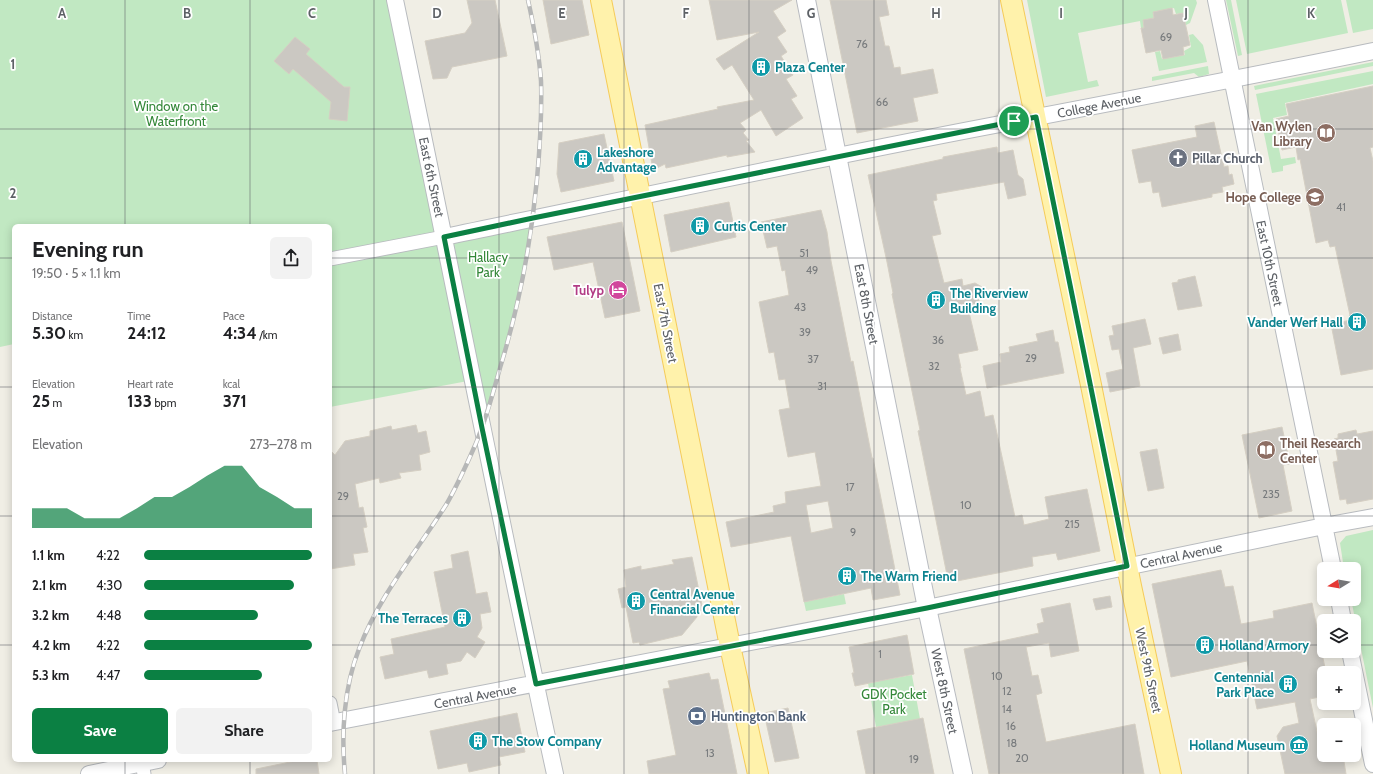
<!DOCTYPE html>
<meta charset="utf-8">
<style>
:root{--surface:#fff;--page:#f2f2f2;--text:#202124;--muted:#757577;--accent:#0b8043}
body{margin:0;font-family:Cabin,sans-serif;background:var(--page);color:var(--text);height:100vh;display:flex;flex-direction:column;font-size:15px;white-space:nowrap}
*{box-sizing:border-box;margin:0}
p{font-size:13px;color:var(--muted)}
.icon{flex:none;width:22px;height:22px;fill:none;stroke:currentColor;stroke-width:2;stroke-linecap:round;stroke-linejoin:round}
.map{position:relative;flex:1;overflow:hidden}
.side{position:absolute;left:12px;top:224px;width:320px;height:538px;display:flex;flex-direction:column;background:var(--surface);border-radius:6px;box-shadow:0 2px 10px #0003}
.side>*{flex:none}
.needle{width:26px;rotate:259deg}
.fabs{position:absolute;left:1317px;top:562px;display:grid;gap:8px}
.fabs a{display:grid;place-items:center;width:44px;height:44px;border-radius:6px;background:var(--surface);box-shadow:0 2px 10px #0003;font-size:20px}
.pin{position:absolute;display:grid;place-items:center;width:34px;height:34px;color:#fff;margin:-17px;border:2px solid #fff;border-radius:50%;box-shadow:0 1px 4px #0007}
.round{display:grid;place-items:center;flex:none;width:42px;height:42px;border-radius:6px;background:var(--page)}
.head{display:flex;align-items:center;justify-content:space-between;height:68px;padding:0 20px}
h1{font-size:22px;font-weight:800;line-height:30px}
.stats{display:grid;grid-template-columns:repeat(3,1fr);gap:6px;height:68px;padding:4px 20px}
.stats div{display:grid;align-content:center}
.stats b{font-size:17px;font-weight:800}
.stats small{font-size:11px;font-weight:400}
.stats p{font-size:11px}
.chart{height:112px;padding:8px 20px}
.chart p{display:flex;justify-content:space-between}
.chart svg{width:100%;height:72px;margin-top:4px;fill:var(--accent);opacity:.7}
.button{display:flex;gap:8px;margin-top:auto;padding:8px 20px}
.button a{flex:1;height:46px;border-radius:6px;background:var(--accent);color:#fff;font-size:16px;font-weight:800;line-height:46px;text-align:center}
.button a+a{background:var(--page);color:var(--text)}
ul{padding:0 20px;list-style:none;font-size:13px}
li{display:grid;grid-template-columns:64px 48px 1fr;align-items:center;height:30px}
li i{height:10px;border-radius:5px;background:var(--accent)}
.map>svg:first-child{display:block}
</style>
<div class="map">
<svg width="1373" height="774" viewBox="0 0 1373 774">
<rect width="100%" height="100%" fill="#f0eee5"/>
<path fill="#c1e8c2" d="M 0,0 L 395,0 L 473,380 L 330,407 L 330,226 L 14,226 L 14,344 L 0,347 Z
M 1027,0 L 1196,0 L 1197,3 L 1190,23 L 1186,25 L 1183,13 L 1176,14 L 1174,8 L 1153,12 L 1154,18 L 1143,20 L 1144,28 L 1141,28 L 1140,21 L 1078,33 L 1088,82 L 1097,80 L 1099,86 L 1046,97 Z
M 1226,0 L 1231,0 L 1242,55 L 1238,56 Z
M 1236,0 L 1341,0 L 1348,33 L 1247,54 Z
M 1346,0 L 1373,0 L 1373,29 L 1353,33 Z
M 1193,34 L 1203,45 L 1207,62 L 1159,71 L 1155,52 L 1160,51 L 1162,59 L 1185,55 L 1184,51 L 1191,47 L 1189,35 Z
M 1373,62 L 1373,66 L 1255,90 L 1254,86 Z
M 1208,66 L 1209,74 L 1199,77 L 1194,73 L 1152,81 L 1152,77 Z
M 1373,71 L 1373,84 L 1285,103 L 1287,115 L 1273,118 L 1281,159 L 1295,157 L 1296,163 L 1283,166 L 1283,171 L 1272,173 L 1256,94 Z
M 533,218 L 524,274 L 507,346 L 483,423 L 446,237 Z
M 1373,530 L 1373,708 L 1351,599 L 1354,599 L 1354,569 L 1344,569 L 1340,543 L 1346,536 Z
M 844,594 L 846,604 L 806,611 L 804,602 Z
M 912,675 L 920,719 L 876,727 L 868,683 Z"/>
<path fill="#cbc8c2" stroke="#d5cfc3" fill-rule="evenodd" d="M 467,0 L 495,0 L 507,56 L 452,67 L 447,78 L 433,79 L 425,41 L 465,33 L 472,23 Z
M 543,0 L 582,0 L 589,35 L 551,44 Z
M 709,0 L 792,0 L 773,11 L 786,31 L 777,37 L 787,52 L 781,56 L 793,75 L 786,79 L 797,96 L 791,99 L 803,118 L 776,136 L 761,110 L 740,123 L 746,130 L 743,133 L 749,140 L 746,141 L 755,152 L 727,157 L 727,155 L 666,168 L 665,164 L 653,170 L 645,125 L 718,109 L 717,107 L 754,100 L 732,65 L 724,70 L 716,59 L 759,32 L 717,40 Z
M 830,0 L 886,0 L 889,15 L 879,17 L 885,46 L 889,46 L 894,68 L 900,67 L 901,75 L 933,69 L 938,93 L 913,98 L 918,121 L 857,133 Z
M 1172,8 L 1173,15 L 1183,13 L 1190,45 L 1183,47 L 1184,55 L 1163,59 L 1161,50 L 1146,53 L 1141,28 L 1144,28 L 1143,20 L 1154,18 L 1153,12 Z
M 295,37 L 310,49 L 306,54 L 344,87 L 350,87 L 347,121 L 329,119 L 331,102 L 293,69 L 289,74 L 274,61 Z
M 1373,86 L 1373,147 L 1370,148 L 1373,161 L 1373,369 L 1341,375 L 1331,324 L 1351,320 L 1335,246 L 1330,247 L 1328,240 L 1316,243 L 1300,159 L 1298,160 L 1296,147 L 1282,150 L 1276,119 L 1289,116 L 1286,104 Z
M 1214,122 L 1224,167 L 1228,166 L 1229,175 L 1232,174 L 1234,184 L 1222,187 L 1223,192 L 1212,194 L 1212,197 L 1162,207 L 1159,192 L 1153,193 L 1151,181 L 1139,183 L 1132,150 L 1197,137 L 1195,126 Z
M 604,134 L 614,181 L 561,192 L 557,174 L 559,143 Z
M 997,147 L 998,153 L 1013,150 L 1018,175 L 1023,179 L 1026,195 L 1008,199 L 1004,182 L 936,194 L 937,200 L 933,201 L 941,234 L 932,236 L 944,283 L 962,279 L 963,286 L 975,283 L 982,287 L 984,295 L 978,296 L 980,305 L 968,308 L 978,350 L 958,354 L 961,368 L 960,368 L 966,395 L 980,391 L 985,417 L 993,415 L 1015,517 L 1022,515 L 1024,525 L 1049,519 L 1045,497 L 1087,489 L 1100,551 L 1058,560 L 1056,553 L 1032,557 L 1033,566 L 957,581 L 947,575 L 918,431 L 920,430 L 892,294 L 893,293 L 887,262 L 868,175 L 943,159 L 943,157 Z
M 729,202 L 736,237 L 671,252 L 664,215 Z
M 821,210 L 827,232 L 831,261 L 846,337 L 851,362 L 853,361 L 872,458 L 873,458 L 900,595 L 873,600 L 871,588 L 804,602 L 791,536 L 731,547 L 726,522 L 774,512 L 773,506 L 786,503 L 785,492 L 821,486 L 815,452 L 788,457 L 779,410 L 790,408 L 785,379 L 779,380 L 774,352 L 769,353 L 759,302 L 789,295 L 785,270 L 782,271 L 777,246 L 767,248 L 761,222 ZM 828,501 L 833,528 L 811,533 L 806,505 Z
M 622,222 L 640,311 L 605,318 L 593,262 L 554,270 L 547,237 Z
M 1195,276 L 1202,306 L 1178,310 L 1172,283 L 1178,282 L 1178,280 Z
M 1145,319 L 1151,344 L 1133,348 L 1140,386 L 1110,392 L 1106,373 L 1123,369 L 1119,349 L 1112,350 L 1109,336 L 1114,335 L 1112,326 Z
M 1053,330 L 1055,342 L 1058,342 L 1064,373 L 987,388 L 983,366 L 1001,362 L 1000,354 L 1010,352 L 1009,347 L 1038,341 L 1036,334 Z
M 1178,334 L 1181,350 L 1163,354 L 1159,338 Z
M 416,425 L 418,433 L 426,431 L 430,452 L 419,455 L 421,470 L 399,473 L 401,478 L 380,483 L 379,478 L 355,484 L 359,508 L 363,507 L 367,527 L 363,528 L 368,552 L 353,554 L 355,565 L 330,569 L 330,450 L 335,455 L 345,441 L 370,436 L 370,431 L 391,426 L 392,430 Z
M 1282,427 L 1290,464 L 1283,465 L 1292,511 L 1259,518 L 1242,435 Z
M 1356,430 L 1357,434 L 1373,431 L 1373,499 L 1347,504 L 1346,499 L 1340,500 L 1333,462 L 1338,461 L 1334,439 L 1338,438 L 1338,434 Z
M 1157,449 L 1164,488 L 1148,491 L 1140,452 Z
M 468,551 L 476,594 L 487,592 L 491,612 L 480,614 L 482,628 L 477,637 L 485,642 L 475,658 L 467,652 L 461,661 L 446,664 L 448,674 L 429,678 L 427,670 L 385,679 L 380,657 L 394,654 L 391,639 L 445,627 L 434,572 L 453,568 L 451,555 Z
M 692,557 L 703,610 L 697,612 L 697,617 L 682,635 L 640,645 L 639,642 L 633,643 L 626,607 L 622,608 L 618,589 L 626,587 L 624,570 L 641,566 L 641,570 L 674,564 L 672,560 Z
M 1221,570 L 1225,587 L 1233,586 L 1241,624 L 1274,618 L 1273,611 L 1312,603 L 1326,673 L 1324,673 L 1324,696 L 1310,699 L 1322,755 L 1343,755 L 1346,774 L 1285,774 L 1277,736 L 1283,727 L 1299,723 L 1295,702 L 1257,709 L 1247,661 L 1171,677 L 1152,584 Z
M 1110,596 L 1112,607 L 1096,610 L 1093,599 Z
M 1070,603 L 1079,651 L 1051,657 L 1049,643 L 1026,647 L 1032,676 L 1038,675 L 1042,693 L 1036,695 L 1046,742 L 1135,724 L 1144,774 L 989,774 L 964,649 L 1039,633 L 1037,624 L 1044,622 L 1041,609 Z
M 907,635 L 914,674 L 855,686 L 852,673 L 854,673 L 849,647 Z
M 709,673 L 711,680 L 718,679 L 737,774 L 649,774 L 647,761 L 676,755 L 663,689 L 670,688 L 668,681 Z
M 788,708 L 799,758 L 775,762 L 764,713 Z
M 517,713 L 525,752 L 499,757 L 501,765 L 469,772 L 467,763 L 438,769 L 430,731 Z
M 923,718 L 934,774 L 866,774 L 857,731 Z
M 300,760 L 317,760 L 319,774 L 256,774 L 256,769 Z"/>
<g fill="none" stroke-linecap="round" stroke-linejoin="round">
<g stroke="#b8bbbf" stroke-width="15">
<path id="minor" d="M 330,259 L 444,237
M 330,703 L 334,723
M 142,763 L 144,774"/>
</g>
<g stroke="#b8bbbf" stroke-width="18">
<path id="tertiary" d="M 395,0 C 449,258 499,517 555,774
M 1216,0 L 1333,569
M 444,237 C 628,199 811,160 995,125 C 1121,101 1247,77 1373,51
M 1339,599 L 1343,621
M 1350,651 L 1373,764
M 330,723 L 927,608 L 1324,526 L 1373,517
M 89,774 L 158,760"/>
</g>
<g stroke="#b9bcc1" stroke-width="20">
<path id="secondary" d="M 806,0 L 927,608 L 963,774"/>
</g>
<g stroke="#f5cb59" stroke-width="22">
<path id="primary" d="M 601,0 L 730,646 L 758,774
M 1011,0 L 1091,385 L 1131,586 L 1171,774"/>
</g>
<use href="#minor" stroke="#fff" stroke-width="13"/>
<use href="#tertiary" stroke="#fff" stroke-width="16"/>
<use href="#secondary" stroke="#fff" stroke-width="18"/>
<use href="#primary" stroke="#fff2ab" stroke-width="20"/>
<g stroke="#b6b7b7" stroke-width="4.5">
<path id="rail" d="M 345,774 C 341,733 344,687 359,649 C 379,596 416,552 446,505 C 456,488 465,468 473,450 C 485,424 492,396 500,368 C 519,306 531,243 537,179 C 540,146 542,114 541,81 C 539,53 534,27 528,0"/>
</g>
<use href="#rail" stroke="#fff" stroke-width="3" stroke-dasharray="9" stroke-linecap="butt"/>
</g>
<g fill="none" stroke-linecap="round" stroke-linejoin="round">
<g stroke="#fff" stroke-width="8">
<path id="route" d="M 1036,117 L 1127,566 L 927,608 L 536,684 L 482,428 L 444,237 L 533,218 Z"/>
</g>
<use href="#route" stroke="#0b8043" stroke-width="5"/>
</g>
<path fill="none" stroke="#5d6166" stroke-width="1" stroke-opacity="0.55" d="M 125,0 L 125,226M 250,0 L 250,226M 374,0 L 374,774M 499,0 L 499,774M 624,0 L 624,774M 749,0 L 749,774M 874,0 L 874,774M 999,0 L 999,774M 1123,0 L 1123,774M 1248,0 L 1248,774M 0,129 L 1373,129M 0,258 L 14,258M 330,258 L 1373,258M 0,387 L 14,387M 330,387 L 1373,387M 0,516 L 14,516M 330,516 L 1373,516M 0,645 L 14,645M 330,645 L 1324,645M 1354,645 L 1373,645M 125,760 L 125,774M 250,760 L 250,774"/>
<defs>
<g id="building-disc" transform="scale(1)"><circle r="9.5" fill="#0f9aa8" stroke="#fff"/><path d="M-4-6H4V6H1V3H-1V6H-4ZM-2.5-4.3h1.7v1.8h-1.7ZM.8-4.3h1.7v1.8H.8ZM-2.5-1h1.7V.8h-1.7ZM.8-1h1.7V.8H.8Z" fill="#fff"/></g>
<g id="library-disc" transform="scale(1)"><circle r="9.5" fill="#8d6e63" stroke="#fff"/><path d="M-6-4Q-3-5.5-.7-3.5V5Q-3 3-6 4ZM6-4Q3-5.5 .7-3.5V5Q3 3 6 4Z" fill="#fff"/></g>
<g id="church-disc" transform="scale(1)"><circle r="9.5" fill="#6b7280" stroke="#fff"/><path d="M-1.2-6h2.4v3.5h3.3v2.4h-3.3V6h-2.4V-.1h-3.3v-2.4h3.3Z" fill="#fff"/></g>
<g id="university-disc" transform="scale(1)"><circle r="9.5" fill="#8d6e63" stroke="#fff"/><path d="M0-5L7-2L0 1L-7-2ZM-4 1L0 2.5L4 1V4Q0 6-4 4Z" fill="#fff"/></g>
<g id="hotel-disc" transform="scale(1)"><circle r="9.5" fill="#d1479c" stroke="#fff"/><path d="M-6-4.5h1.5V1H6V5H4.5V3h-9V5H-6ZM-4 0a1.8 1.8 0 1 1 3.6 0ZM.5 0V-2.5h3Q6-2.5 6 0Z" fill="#fff"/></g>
<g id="bank-disc" transform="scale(1)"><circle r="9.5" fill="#5c6f8a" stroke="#fff"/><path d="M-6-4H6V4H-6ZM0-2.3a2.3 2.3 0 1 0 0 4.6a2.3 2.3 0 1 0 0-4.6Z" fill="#fff"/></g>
<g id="museum-disc" transform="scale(1)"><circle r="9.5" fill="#0f9aa8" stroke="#fff"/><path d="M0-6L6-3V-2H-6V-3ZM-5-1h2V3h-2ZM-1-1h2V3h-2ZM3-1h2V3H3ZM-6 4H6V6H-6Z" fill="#fff"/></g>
</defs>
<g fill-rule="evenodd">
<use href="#building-disc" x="761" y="67"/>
<use href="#library-disc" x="1326" y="133"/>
<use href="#church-disc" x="1178" y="158"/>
<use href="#building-disc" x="583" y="159"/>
<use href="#university-disc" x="1315" y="197"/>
<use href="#building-disc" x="700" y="226"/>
<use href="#hotel-disc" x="618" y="290"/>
<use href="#building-disc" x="936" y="300"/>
<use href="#building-disc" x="1357" y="322"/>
<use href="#library-disc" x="1266" y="450"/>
<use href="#building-disc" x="847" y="576"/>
<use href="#building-disc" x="636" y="601"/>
<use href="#building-disc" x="462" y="618"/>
<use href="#building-disc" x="1205" y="645"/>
<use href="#building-disc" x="1288" y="684"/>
<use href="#bank-disc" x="697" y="716"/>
<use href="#building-disc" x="478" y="741"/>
<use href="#museum-disc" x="1299" y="745"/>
</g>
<g text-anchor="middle" stroke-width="3.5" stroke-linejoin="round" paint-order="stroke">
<g font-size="11" fill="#787b7d">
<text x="1166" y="41">69</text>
<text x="862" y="48">76</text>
<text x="882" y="106">66</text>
<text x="1341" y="211">41</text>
<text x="804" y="257">51</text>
<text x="812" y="274">49</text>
<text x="800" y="311">43</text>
<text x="805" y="336">39</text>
<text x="938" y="344">36</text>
<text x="1031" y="362">29</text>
<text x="813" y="363">37</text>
<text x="934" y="370">32</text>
<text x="822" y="390">31</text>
<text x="850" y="491">17</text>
<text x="1271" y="498">235</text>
<text x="343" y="500">29</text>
<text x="966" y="509">10</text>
<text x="1072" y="528">215</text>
<text x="853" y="536">9</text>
<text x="880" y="658">1</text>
<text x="997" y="680">10</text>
<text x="1007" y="695">12</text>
<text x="1007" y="713">14</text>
<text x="1011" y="730">16</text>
<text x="1012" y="747">18</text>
<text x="710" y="757">13</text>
<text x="1022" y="762">20</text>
<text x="914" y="763">19</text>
</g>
<g font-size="13" font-weight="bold" fill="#0d838f" stroke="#fff" text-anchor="start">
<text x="775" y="72">Plaza Center</text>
<text x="597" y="157">Lakeshore<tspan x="597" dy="15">Advantage</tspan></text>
<text x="714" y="231">Curtis Center</text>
<text x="950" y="298">The Riverview<tspan x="950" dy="15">Building</tspan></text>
<text x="1343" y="327" text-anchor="end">Vander Werf Hall</text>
<text x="861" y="581">The Warm Friend</text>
<text x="650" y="599">Central Avenue<tspan x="650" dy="15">Financial Center</tspan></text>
<text x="448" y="623" text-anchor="end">The Terraces</text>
<text x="1219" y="650">Holland Armory</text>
<text x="1274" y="682" text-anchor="end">Centennial<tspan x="1274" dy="15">Park Place</tspan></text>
<text x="492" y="746">The Stow Company</text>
<text x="1285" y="750" text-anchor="end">Holland Museum</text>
</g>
<g font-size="13" fill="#5d6166" stroke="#fff">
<text transform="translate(1099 105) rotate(-11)" y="5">College Avenue</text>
<text transform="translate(432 177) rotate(78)" y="5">East 6th Street</text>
<text transform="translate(1270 263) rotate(78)" y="5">East 10th Street</text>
<text transform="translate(867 304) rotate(79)" y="5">East 8th Street</text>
<text transform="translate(666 323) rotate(79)" y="5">East 7th Street</text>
<text transform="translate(1181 555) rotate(-12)" y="5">Central Avenue</text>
<text transform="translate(1149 670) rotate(78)" y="5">West 9th Street</text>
<text transform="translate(945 691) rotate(78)" y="5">West 8th Street</text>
<text transform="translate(475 696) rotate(-11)" y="5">Central Avenue</text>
</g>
<g font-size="13" fill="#338738" stroke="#fff">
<text x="176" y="111">Window on the<tspan x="176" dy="15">Waterfront</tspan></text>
<text x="488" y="262">Hallacy<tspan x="488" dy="15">Park</tspan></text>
<text x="894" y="699">GDK Pocket<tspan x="894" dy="15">Park</tspan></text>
</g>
<g font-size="13" font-weight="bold" fill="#785e54" stroke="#fff" text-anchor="end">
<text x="1312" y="131">Van Wylen<tspan x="1312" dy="15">Library</tspan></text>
<text x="1301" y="202">Hope College</text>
<text x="1280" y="448" text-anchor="start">Theil Research<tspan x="1280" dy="15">Center</tspan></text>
</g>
<g font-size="13" font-weight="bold" fill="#5b616d" stroke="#fff" text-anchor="start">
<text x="1192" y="163">Pillar Church</text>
</g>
<g font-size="13" font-weight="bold" fill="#b23c85" stroke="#fff" text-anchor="end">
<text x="604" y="295">Tulyp</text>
</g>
<g font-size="13" font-weight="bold" fill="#4e5e75" stroke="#fff" text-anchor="start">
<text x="711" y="721">Huntington Bank</text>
</g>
</g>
<g font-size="13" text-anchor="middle" font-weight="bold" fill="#5d6166" stroke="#fff" stroke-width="3.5" stroke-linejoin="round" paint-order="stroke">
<text x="62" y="18">A</text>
<text x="187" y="18">B</text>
<text x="312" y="18">C</text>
<text x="437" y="18">D</text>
<text x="562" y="18">E</text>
<text x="686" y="18">F</text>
<text x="811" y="18">G</text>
<text x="936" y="18">H</text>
<text x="1061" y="18">I</text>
<text x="1186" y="18">J</text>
<text x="1311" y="18">K</text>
<text x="13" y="69">1</text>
<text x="13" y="198">2</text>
</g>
</svg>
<div class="fabs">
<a><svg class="needle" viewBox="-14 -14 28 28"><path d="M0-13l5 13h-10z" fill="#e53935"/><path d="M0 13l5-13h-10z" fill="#757577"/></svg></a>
<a><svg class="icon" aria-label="layers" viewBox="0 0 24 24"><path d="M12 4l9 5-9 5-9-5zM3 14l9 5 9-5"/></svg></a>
<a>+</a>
<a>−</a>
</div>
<div class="pin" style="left:1014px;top:121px;background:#1e9e55"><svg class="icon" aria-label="arrive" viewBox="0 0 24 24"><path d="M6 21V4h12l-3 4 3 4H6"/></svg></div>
<section class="side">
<div class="head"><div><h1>Evening run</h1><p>19:50 · 5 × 1.1 km</p></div><a class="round"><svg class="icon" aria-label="share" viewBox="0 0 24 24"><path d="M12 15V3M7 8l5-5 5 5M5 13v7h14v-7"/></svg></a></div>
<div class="stats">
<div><p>Distance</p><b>5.30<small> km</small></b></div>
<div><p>Time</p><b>24:12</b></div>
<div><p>Pace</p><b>4:34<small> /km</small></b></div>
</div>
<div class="stats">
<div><p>Elevation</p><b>25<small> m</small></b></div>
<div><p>Heart rate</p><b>133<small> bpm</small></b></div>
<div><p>kcal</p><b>371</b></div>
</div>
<div class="chart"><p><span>Elevation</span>273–278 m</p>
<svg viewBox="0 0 160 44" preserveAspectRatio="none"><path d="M0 44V32L10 32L20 32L30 38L40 38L50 38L60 32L70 25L80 25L90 19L100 12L110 6L120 6L130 19L140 25L150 32L160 32V44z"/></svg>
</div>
<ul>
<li><b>1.1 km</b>4:22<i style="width:100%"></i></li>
<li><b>2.1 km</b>4:30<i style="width:89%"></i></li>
<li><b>3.2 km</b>4:48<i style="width:68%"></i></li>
<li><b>4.2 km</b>4:22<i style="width:100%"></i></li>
<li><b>5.3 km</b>4:47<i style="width:70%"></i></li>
</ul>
<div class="button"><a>Save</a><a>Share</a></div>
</section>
</div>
